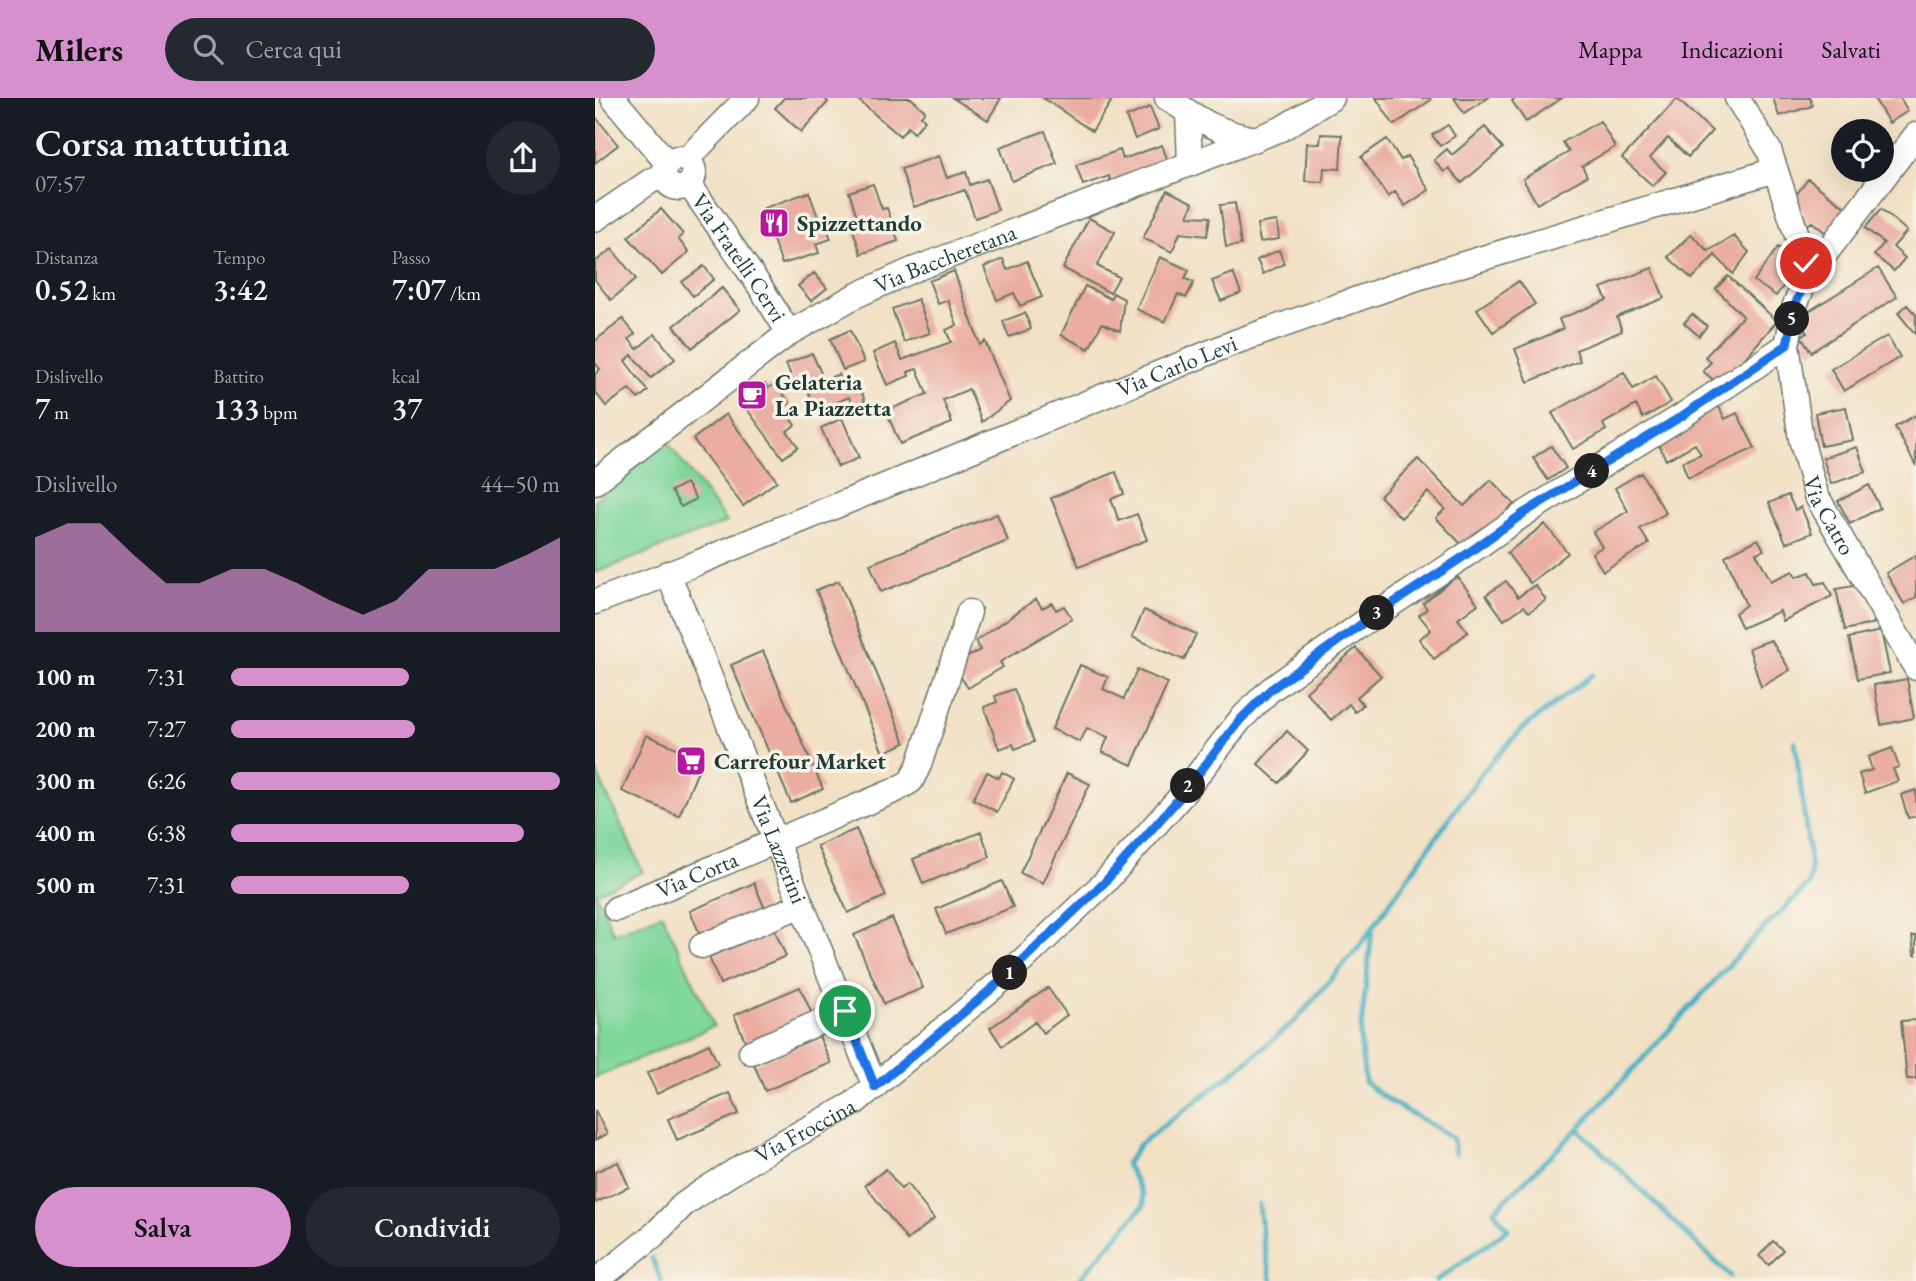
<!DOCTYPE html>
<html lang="it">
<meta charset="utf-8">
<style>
:root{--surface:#171b24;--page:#242831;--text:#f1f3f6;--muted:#9ea1a6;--accent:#d690ce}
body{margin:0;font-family:"EB Garamond",serif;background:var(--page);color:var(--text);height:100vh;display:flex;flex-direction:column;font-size:26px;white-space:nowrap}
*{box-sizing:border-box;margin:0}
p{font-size:23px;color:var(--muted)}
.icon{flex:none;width:38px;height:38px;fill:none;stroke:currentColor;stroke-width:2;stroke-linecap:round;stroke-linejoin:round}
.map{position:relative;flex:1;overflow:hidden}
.details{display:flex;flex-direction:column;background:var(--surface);width:595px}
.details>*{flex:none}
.fabs{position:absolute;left:1236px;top:21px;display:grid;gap:14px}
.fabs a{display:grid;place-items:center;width:63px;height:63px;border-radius:50%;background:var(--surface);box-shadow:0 7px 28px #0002;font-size:35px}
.pin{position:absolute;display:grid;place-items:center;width:60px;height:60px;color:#fff;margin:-30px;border:4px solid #fff;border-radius:50%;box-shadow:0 2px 7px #0007}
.km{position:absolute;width:35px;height:35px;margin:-18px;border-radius:50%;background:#222;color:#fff;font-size:19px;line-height:35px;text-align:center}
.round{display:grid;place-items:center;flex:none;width:74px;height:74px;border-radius:37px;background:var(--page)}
.summary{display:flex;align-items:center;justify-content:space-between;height:119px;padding:0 35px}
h1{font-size:38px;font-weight:600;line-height:52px}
.metrics{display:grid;grid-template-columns:repeat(3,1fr);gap:10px;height:119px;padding:7px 35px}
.metrics div{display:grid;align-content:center}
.metrics b{font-size:30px;font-weight:600}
.metrics small{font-size:19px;font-weight:400}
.metrics p{font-size:19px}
.chart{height:196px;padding:14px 35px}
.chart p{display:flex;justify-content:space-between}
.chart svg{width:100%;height:126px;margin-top:7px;fill:var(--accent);opacity:.7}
.action{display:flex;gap:14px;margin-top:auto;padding:14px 35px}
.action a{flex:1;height:80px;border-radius:42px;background:var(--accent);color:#111;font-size:28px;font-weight:600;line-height:80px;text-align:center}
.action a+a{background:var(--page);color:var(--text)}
ul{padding:0 35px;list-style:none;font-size:23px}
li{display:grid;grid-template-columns:112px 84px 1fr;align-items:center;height:52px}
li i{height:18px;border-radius:9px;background:var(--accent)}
header{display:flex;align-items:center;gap:42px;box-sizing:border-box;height:98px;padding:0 35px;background:var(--accent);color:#111}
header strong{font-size:33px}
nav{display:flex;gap:38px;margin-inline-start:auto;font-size:24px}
.search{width:490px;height:63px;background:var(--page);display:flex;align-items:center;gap:18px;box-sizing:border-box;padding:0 24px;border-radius:38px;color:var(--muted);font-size:26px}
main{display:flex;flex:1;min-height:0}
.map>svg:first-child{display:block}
</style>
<header>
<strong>Milers</strong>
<div class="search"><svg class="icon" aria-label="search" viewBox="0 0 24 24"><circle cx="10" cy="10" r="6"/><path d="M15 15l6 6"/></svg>Cerca qui</div>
<nav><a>Mappa</a><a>Indicazioni</a><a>Salvati</a></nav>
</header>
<main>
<section class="details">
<div class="summary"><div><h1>Corsa mattutina</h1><p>07:57</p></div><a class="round"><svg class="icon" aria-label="share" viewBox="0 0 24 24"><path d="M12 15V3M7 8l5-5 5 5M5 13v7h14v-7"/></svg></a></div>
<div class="metrics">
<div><p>Distanza</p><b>0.52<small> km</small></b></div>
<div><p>Tempo</p><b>3:42</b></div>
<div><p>Passo</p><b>7:07<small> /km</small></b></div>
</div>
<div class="metrics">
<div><p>Dislivello</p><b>7<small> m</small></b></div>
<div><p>Battito</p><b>133<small> bpm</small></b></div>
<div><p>kcal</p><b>37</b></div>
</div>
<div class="chart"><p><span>Dislivello</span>44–50 m</p>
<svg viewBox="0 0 160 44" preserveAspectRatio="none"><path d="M0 44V11L10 6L20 6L30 17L40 27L50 27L60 22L70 22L80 27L90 33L100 38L110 33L120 22L130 22L140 22L150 17L160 11V44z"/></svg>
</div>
<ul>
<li><b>100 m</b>7:31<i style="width:54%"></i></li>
<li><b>200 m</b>7:27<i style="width:56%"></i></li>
<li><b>300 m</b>6:26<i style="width:100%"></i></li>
<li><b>400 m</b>6:38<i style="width:89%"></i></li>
<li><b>500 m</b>7:31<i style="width:54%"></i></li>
</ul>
<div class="action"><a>Salva</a><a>Condividi</a></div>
</section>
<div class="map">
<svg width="1321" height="1183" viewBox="0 0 1321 1183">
<rect width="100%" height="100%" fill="#f7f3e8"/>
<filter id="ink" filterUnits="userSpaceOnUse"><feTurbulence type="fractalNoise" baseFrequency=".0143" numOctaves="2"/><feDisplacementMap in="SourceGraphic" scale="14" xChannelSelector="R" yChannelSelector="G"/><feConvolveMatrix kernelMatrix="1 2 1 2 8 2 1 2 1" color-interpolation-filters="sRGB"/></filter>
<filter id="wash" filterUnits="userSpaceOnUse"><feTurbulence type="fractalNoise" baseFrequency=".00686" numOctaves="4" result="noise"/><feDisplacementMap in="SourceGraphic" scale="28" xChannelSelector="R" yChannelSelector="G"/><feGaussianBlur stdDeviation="1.57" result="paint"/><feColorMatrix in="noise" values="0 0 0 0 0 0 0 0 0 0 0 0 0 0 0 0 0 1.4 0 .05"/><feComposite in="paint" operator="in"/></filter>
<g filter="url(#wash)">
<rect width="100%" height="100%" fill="#f2e1c5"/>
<path fill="#7ed69b" stroke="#4e8a68" stroke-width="2" d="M 71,342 L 132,424 L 0,475 L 0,402 Z
M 0,671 L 48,774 L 1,795 L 19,836 L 67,816 L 119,928 L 0,980 Z"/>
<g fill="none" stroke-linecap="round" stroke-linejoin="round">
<path stroke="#43aec1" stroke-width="5" d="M 777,833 L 765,939 L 770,984 C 796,1008 828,1020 858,1040 L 860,1056
M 983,1031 L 1135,1178
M 664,1106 L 668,1143 L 677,1183
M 57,1160 L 66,1183
M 483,1183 L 549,1107 L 547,1095 L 531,1066 L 545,1046 L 643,971 L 699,924 L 763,850 L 887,674 L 927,631 L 997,577
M 841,1183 L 913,1131 L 899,1113 L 983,1031 L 1159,840 L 1214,786 L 1216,770 L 1200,644"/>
</g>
<g id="blocks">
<path fill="#ebada1" d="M 189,0 L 229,0 L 233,4 L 206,34 L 180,10 Z
M 261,0 L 316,0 L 330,13 L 326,18 L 330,22 L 319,35 L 313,29 L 305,38 Z
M 358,0 L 406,0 L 393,22 Z
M 448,0 L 509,0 L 516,4 L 497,33 Z
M 781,0 L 835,0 L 836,2 L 799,27 Z
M 859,0 L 893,0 L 869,15 Z
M 921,0 L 967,0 L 931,24 L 917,3 Z
M 1178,0 L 1215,0 L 1217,8 L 1184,18 Z
M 1279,0 L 1305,0 L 1313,13 L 1294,25 Z
M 1082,1 L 1117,33 L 1093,59 L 1073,40 L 1055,60 L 1071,74 L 1058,88 L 1027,60 Z
M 555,9 L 564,31 L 540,41 L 531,19 Z
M 0,18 L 23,47 L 0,65 Z
M 1005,23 L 1020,49 L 987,68 L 992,78 L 942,106 L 928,81 L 974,54 L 968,44 Z
M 853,27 L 860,38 L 845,48 L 837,37 Z
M 890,29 L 908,50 L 867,85 L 854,70 L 849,74 L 839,62 L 852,51 L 857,57 Z
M 450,33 L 462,66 L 417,83 L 405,49 Z
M 726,36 L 747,37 L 745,71 L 729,70 L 728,84 L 710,83 L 712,45 L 725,46 Z
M 792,41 L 806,62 L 812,58 L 834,92 L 810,108 L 800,94 L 793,99 L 766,59 Z
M 567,47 L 574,66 L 516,86 L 514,78 L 488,87 L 481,67 L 525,52 L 528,61 Z
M 344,58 L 352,80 L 371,74 L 375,87 L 392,81 L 403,112 L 380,120 L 370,92 L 319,109 L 306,71 Z
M 1213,81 L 1251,110 L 1231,135 L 1217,124 L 1212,127 L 1201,97 Z
M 278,86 L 287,111 L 292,110 L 303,143 L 266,156 L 257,129 L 265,127 L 254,94 Z
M 572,92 L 598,105 L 593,118 L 615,119 L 612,138 L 585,135 L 577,154 L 548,140 Z
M 214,94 L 223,119 L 228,119 L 236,141 L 221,146 L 224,155 L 187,166 L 178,142 L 180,134 L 169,110 Z
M 640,105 L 646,147 L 631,149 L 625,107 Z
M 66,111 L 88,136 L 83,141 L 94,154 L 67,177 L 33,139 Z
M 1286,111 L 1312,133 L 1298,149 L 1310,160 L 1299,173 L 1279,157 L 1289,145 L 1270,130 Z
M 494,120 L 520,134 L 502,168 L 524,179 L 515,195 L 468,170 Z
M 682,123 L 684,141 L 665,144 L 662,126 Z
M 1096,136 L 1113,153 L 1139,138 L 1154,154 L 1138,176 L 1120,157 L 1097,181 L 1073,159 Z
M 1183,149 L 1205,165 L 1181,198 L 1159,183 Z
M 17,151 L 41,181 L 16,202 L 0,182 L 0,164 Z
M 684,152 L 689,166 L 668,176 L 662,162 Z
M 565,159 L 594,172 L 590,181 L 599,184 L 591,200 L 583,196 L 570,224 L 541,211 Z
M 408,161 L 412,172 L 432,163 L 447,199 L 425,208 L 419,195 L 402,202 L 389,169 Z
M 109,168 L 119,181 L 98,198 L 87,184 Z
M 1057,170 L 1069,200 L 1022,219 L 1027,233 L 981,252 L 985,263 L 933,284 L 920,251 L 968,231 L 964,221 L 1012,202 L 1006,190 Z
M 1283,170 L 1302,199 L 1216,254 L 1206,238 L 1212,235 L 1203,220 Z
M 359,173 L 385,247 L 390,243 L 415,303 L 387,324 L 374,291 L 348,302 L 357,325 L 305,346 L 291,313 L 332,296 L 322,271 L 313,274 L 314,278 L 292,287 L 278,255 L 300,245 L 307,262 L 356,244 L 351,232 L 362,227 L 353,202 L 343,206 L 334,183 Z
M 219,175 L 232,190 L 216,203 L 203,188 Z
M 638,175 L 646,195 L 626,203 L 617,183 Z
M 1133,178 L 1182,223 L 1137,275 L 1123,286 L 1108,273 L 1116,264 L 1110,259 L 1148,218 L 1121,191 Z
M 924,183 L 940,206 L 898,234 L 882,211 Z
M 490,188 L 516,201 L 518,195 L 529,201 L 525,233 L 507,225 L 494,251 L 466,237 Z
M 127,190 L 145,212 L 97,250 L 79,228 Z
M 323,201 L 335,235 L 309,244 L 297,211 Z
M 1312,207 L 1321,217 L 1321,237 L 1303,215 Z
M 430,215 L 436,231 L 414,239 L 408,223 Z
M 1097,216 L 1112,228 L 1104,238 L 1089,225 Z
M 28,221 L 40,236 L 34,241 L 42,251 L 60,236 L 80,261 L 56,280 L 37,257 L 30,263 L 53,293 L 43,301 L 34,291 L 11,308 L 0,294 L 0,276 L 5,271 L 0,265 L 0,243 Z
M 255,232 L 269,264 L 248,272 L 235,241 Z
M 1292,238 L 1305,259 L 1249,293 L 1236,271 Z
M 217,255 L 229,282 L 244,276 L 252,294 L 264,288 L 270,303 L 258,309 L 254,299 L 222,313 L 212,291 L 203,294 L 191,266 Z
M 1029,274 L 1038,291 L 1061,278 L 1076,304 L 1048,320 L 1041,307 L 1008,326 L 1011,332 L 978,351 L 957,315 Z
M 170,286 L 173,290 L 180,286 L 195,305 L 188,311 L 200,327 L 192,333 L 203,349 L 188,360 L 146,303 Z
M 1123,307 L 1130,321 L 1142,315 L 1160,350 L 1093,380 L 1087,364 L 1106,356 L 1100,346 L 1071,362 L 1062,343 Z
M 1251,309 L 1258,342 L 1226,348 L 1220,315 Z
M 131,316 L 182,383 L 148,408 L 98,341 Z
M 1321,317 L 1321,368 L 1300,329 Z
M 247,320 L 264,360 L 243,369 L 226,330 Z
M 956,348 L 971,370 L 953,382 L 938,360 Z
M 1262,349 L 1271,374 L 1236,386 L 1228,360 Z
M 823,361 L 869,408 L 896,382 L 919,406 L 872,452 L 841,420 L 850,411 L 833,394 L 806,420 L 785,398 Z
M 521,374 L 529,396 L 516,401 L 524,423 L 542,416 L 552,442 L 484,469 L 456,400 Z
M 1046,375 L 1071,415 L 1045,431 L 1054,446 L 1008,473 L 997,455 L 1007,449 L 998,434 L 1033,413 L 1020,390 Z
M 91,385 L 101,401 L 86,409 L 76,393 Z
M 1274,387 L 1285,410 L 1255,426 L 1243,403 Z
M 1193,397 L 1200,412 L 1206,409 L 1217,435 L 1191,445 L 1174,405 Z
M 402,416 L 413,443 L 286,494 L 275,466 Z
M 950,426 L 973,455 L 935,485 L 912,455 Z
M 1163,441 L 1169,452 L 1161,455 L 1176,483 L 1198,473 L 1201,479 L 1215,474 L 1221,486 L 1230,484 L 1237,498 L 1188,523 L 1185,513 L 1147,530 L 1140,515 L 1151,507 L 1130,458 Z
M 1321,457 L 1321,499 L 1309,506 L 1291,475 Z
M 862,478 L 883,506 L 863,521 L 873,534 L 839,561 L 824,541 L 836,532 L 824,517 L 832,511 L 828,505 Z
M 244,483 L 310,645 L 288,655 L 221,492 Z
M 911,483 L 923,499 L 940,487 L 951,502 L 934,514 L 929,508 L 909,522 L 891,497 Z
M 1264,487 L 1280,525 L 1250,532 L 1241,491 Z
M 441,501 L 447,510 L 457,505 L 461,512 L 469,508 L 477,521 L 405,564 L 408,569 L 373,590 L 358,567 L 385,552 L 381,543 Z
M 549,512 L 601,536 L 589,562 L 537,539 Z
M 1286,533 L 1295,575 L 1263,581 L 1254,540 Z
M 1176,542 L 1195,572 L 1166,589 L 1154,550 Z
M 761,550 L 786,578 L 762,599 L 768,607 L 760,614 L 754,606 L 736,622 L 711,594 Z
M 168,553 L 228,691 L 196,705 L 136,567 Z
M 485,567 L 513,579 L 508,591 L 529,601 L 542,572 L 573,585 L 537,667 L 507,654 L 513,639 L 492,630 L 485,644 L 457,631 Z
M 1312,581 L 1319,620 L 1286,627 L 1279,587 Z
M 419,591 L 439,644 L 420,651 L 418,646 L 404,651 L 389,609 L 402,604 L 400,598 Z
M 692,633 L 713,653 L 684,685 L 663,666 Z
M 51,637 L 108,661 L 84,718 L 27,693 Z
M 1297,650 L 1304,669 L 1298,671 L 1303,683 L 1270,695 L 1264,676 L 1277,672 L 1273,659 Z
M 392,674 L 404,680 L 407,674 L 419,681 L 402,714 L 378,701 Z
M 472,675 L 495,686 L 448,785 L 425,775 Z
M 1321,692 L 1321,718 L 1313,720 L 1306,697 Z
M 261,731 L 291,798 L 253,815 L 222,748 Z
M 386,734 L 395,759 L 328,786 L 318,761 Z
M 407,783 L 418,809 L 351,836 L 341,811 Z
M 159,785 L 170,811 L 106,839 L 95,813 Z
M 297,820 L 328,890 L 289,906 L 259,837 Z
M 179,831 L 191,858 L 125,886 L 114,859 Z
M 1317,838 L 1321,838 L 1321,857 L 1319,857 Z
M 205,889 L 217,916 L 151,945 L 139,917 Z
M 453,890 L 472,917 L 448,935 L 440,924 L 407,948 L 395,930 Z
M 1321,922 L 1321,981 L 1312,981 L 1306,923 Z
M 224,938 L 236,965 L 170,993 L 159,966 Z
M 114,946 L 123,966 L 62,996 L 52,975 Z
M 135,995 L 144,1016 L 82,1042 L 73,1021 Z
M 0,1012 L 12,1036 L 0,1042 Z
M 23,1064 L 34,1089 L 0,1105 L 0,1074 Z
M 291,1071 L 306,1091 L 312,1086 L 339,1121 L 312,1142 L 270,1087 Z
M 1178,1143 L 1188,1152 L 1174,1167 L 1164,1158 Z"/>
</g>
</g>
<g filter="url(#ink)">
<use href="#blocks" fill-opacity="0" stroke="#697667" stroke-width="2"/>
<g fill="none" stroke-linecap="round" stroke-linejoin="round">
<g stroke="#697667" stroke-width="27">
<g id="minor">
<path d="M 18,0 L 73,66"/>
<path d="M 572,0 C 603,21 623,35 661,41"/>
<path d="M 1142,0 L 1174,52 L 1211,165 L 1211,181"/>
<path d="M 593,14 L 595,66"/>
<path id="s1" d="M 1321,37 L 1211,181 L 1200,207 L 1192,247 L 1206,341 L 1221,397 L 1321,570"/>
<circle cx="84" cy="75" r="15"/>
<path d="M 91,62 L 152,0"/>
<path id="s2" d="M 94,86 L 166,190 L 194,235"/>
<path d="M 0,121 L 57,82 L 70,79"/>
<path id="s3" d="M 0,384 L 194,235 L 260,198 L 315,173 L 686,31 L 737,0"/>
<path id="s4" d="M 73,475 L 280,989"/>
<path id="s5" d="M 0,504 L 102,465 L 640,244 L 822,180 L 1180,72"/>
<path id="s6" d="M 21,811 L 301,692 L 316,683 L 324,667 L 374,514"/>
<path d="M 107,848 L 207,807"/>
<path d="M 156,954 L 250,913"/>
<path id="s7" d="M 1,1183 L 59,1137 L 88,1107 L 108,1093 L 172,1053 L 258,1006 L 407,882 L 509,785 L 587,697 L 645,622 L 675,592 L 768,525 L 865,461 L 929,416 L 1087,318 L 1192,247"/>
</g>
</g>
<use href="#minor" stroke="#fff" stroke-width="24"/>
</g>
</g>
<g fill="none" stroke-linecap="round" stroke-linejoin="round" filter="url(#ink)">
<g stroke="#fff" stroke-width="14">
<path id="route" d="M 250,913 L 280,989 L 407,882 L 509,785 L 587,697 L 645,622 L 675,592 L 768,525 L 865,461 L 929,415 L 1087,318 L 1192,247 L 1200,207 L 1211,181 L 1211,165"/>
</g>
<use href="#route" stroke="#1a73e8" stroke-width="9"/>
</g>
<defs>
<g id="restaurant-square" transform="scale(1.575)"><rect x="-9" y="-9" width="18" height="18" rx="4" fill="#b5179e" stroke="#f7f3e8"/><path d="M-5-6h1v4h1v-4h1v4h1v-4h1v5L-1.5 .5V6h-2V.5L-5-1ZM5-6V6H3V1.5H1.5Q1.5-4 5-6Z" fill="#fff"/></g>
<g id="cafe-square" transform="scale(1.575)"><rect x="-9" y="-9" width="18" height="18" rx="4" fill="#b5179e" stroke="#f7f3e8"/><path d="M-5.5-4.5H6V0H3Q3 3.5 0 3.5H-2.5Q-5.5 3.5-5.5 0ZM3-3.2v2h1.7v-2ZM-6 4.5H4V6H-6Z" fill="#fff"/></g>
<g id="supermarket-square" transform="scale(1.575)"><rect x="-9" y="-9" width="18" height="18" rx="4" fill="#b5179e" stroke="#f7f3e8"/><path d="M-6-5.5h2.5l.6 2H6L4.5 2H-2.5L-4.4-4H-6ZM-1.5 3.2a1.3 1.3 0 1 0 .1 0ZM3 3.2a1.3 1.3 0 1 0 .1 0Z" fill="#fff"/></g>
</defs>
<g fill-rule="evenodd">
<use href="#restaurant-square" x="179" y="125"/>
<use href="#cafe-square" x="157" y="297"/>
<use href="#supermarket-square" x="96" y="663"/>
</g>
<g text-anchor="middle" stroke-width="7" stroke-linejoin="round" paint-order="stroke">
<g font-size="23" font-weight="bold" fill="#1f3d34" stroke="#f7f3e8" text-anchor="start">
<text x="202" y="133">Spizzettando</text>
<text x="180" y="292">Gelateria<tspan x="180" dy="26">La Piazzetta</tspan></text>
<text x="119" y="671">Carrefour Market</text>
</g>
<g font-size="23" fill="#1f3d34" stroke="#f7f3e8">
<text dy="8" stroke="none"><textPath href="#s2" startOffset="89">Via Fratelli Cervi</textPath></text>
<text dy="8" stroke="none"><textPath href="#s3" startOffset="418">Via Baccheretana</textPath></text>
<text dy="8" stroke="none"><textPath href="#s5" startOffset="628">Via Carlo Levi</textPath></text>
<text dy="8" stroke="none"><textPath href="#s1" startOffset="427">Via Catro</textPath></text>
<text dy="8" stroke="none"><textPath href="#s4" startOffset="298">Via Lazzerini</textPath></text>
<text dy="8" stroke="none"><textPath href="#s6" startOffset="88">Via Corta</textPath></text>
<text dy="8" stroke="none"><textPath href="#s7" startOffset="259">Via Froccina</textPath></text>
</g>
</g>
</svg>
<div class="fabs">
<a><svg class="icon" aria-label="locate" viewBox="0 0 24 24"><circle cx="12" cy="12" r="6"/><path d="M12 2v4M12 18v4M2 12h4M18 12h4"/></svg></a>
</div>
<div class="pin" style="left:250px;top:913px;background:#1e9e55"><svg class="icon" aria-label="arrive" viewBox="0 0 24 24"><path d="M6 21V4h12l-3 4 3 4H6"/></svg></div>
<div class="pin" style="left:1211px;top:165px;background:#d93025"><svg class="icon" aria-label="check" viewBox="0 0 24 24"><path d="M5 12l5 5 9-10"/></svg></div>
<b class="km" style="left:415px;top:875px">1</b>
<b class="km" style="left:593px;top:688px">2</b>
<b class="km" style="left:782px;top:515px">3</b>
<b class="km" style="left:997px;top:373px">4</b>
<b class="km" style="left:1197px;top:221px">5</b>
</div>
</main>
